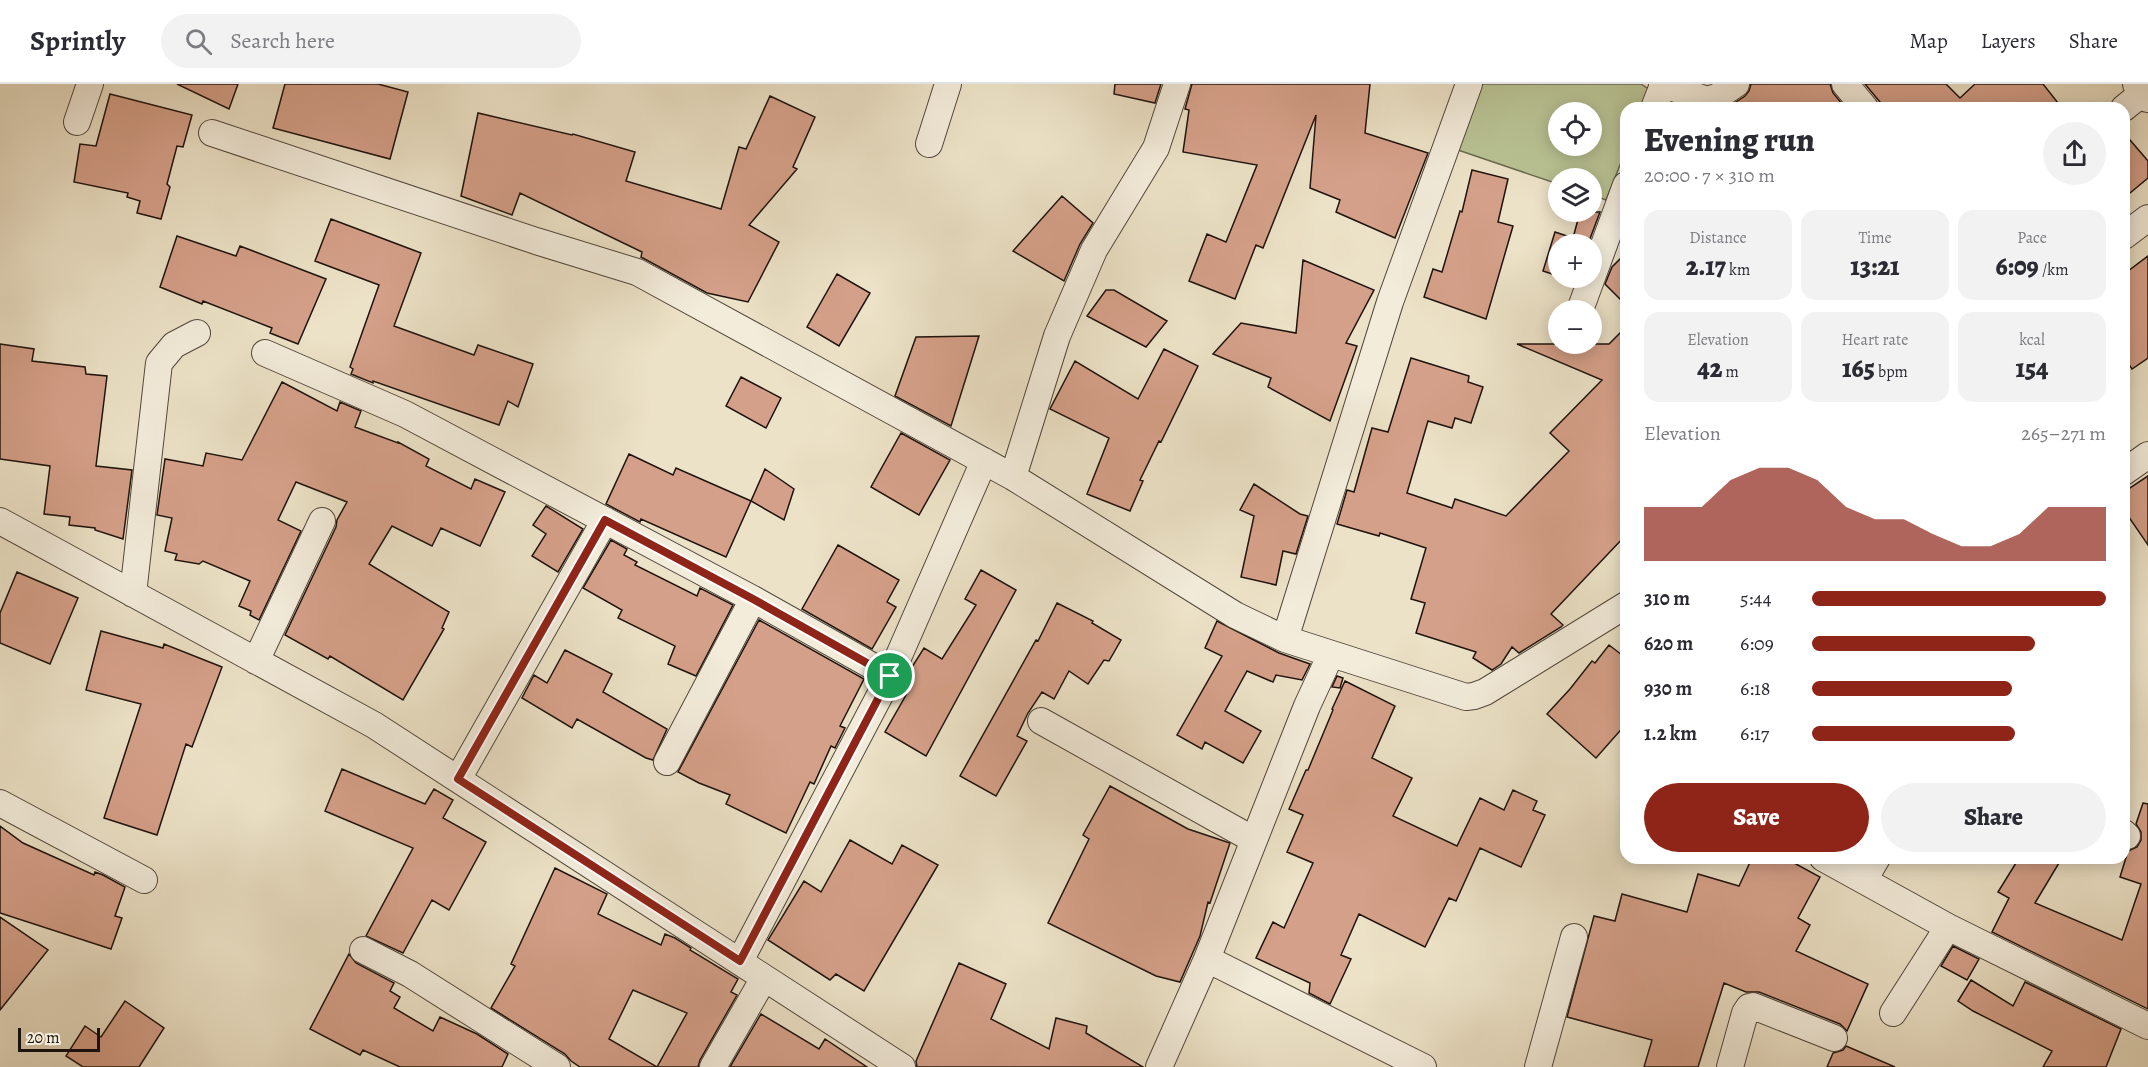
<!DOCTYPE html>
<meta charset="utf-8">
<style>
:root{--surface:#fff;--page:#f2f2f3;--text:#2b2b33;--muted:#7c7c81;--line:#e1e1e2;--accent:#8f2418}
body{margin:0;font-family:Alegreya,serif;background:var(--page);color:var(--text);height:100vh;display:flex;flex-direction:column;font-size:22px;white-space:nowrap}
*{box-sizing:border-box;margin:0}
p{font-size:20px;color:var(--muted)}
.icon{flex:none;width:33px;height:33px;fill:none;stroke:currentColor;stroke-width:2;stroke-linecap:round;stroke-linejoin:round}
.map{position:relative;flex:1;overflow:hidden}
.sheet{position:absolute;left:1620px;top:18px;width:510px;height:762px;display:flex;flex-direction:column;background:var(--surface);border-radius:18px;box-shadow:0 3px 15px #0003}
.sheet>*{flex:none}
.fabs{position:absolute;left:1548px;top:18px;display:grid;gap:12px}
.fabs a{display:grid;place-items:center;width:54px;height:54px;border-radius:50%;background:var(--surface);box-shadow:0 3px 15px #0003;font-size:30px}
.scale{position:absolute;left:18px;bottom:15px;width:82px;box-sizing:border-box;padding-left:6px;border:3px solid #1e130d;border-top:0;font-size:16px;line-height:21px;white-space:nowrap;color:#1e130d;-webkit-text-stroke:4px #f3ecdb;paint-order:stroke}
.pin{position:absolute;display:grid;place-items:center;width:51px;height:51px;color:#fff;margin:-26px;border:3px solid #fff;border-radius:50%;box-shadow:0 2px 6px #0007}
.round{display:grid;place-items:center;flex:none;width:63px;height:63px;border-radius:32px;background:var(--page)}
.overview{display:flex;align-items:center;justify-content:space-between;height:102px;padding:0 24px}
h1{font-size:33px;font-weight:800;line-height:45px}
.stats{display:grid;grid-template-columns:repeat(3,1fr);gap:9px;height:102px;padding:6px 24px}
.stats div{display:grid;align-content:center;border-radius:15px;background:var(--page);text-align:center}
.stats b{font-size:26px;font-weight:800}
.stats small{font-size:16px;font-weight:400}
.stats p{font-size:16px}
.chart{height:168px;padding:12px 24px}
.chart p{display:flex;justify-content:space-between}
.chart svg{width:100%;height:108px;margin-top:6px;fill:var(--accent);opacity:.7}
.cta{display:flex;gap:12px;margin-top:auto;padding:12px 24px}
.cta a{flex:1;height:69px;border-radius:36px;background:var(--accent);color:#fff;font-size:24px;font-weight:800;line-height:69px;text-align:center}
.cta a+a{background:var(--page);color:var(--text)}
ul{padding:0 24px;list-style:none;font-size:20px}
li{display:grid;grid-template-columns:96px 72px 1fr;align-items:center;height:45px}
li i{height:15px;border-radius:8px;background:var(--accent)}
header{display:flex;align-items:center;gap:36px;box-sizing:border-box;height:84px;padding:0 30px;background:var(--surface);border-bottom:2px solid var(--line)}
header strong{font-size:28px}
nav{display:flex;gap:33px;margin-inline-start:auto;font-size:21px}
.search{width:420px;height:54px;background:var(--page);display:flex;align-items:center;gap:15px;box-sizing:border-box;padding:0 21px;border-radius:33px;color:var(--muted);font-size:22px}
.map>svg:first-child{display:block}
</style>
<header>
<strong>Sprintly</strong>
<div class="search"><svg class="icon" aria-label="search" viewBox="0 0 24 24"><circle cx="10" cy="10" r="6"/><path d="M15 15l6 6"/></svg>Search here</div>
<nav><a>Map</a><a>Layers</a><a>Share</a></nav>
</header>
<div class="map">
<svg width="2148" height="983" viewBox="0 0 2148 983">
<rect width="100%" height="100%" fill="#ece2c7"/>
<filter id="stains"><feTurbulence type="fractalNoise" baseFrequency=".00333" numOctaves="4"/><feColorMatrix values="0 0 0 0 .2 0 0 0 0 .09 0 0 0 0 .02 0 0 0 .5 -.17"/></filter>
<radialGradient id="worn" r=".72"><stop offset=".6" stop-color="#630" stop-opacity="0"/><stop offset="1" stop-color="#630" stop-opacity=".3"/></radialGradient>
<path fill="#b9c394" stroke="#6c6b50" stroke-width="1.5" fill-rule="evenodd" d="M 1480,0 L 1641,0 L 1650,6 L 1643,24 L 1626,24 L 1626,66 L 1606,116 L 1592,111 L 1592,94 L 1558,94 L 1558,100 L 1455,65 ZM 1558,28 L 1592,28 L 1592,62 L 1558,62 Z"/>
<path fill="#d5a089" stroke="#1e130d" stroke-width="1.5" d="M 177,0 L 238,0 L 229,25 Z
M 285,0 L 378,0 L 408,8 L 390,75 L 273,44 Z
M 1115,0 L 1161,0 L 1155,19 L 1114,10 Z
M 1192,0 L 1370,0 L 1365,49 L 1428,69 L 1395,154 L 1336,128 L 1340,116 L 1310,104 L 1316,31 L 1263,164 L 1256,161 L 1235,215 L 1189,197 L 1207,150 L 1226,158 L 1257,81 L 1183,68 L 1189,26 L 1185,25 Z
M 1751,0 L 1830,0 L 1833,9 L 1843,21 L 1839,24 L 1727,24 L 1745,12 L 1749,7 Z
M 1865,0 L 1946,0 L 1960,14 L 1975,0 L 2043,0 L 2062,24 L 1885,24 Z
M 110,10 L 192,31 L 183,63 L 177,62 L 167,100 L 170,103 L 161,135 L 137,129 L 140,117 L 127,113 L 128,109 L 74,98 L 80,60 L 96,62 Z
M 770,12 L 815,33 L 793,83 L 797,85 L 749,141 L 779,158 L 748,218 L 707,209 L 641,173 L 642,168 L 520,109 L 512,131 L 461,112 L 478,29 L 572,51 L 573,50 L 635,68 L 626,97 L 721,125 L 739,63 L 746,65 Z
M 2124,49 L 2148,77 L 2148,94 L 2124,114 Z
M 1472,86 L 1508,95 L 1498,138 L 1513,142 L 1486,235 L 1424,213 L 1433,185 L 1442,188 L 1460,127 L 1462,128 Z
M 1062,112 L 1093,139 L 1080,160 L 1064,197 L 1013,167 Z
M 1580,128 L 1600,128 L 1588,160 L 1558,160 L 1558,192 L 1543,187 L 1555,148 L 1573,154 Z
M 331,135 L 421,169 L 394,242 L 474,271 L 478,261 L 533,280 L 518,323 L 508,317 L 499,341 L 373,297 L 373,299 L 351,290 L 353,285 L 350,283 L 379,201 L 315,177 Z
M 177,152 L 236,172 L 240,162 L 326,195 L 298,260 L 270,249 L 272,244 L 203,217 L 202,220 L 160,203 Z
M 1626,169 L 1626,221 L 1605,200 L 1612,183 Z
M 2148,172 L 2148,274 L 2132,285 L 2124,273 L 2124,190 Z
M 1303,176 L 1374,206 L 1346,259 L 1357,262 L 1330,337 L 1268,303 L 1271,294 L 1213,270 L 1241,239 L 1296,249 Z
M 837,190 L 870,209 L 839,262 L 807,243 Z
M 1106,206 L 1114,206 L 1167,237 L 1146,263 L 1087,232 Z
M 1626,243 L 1626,451 L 1551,530 L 1563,541 L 1561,543 L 1519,569 L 1512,563 L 1501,580 L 1492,586 L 1473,574 L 1476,568 L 1416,549 L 1425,519 L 1411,515 L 1426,464 L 1380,449 L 1379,452 L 1337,440 L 1347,406 L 1354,408 L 1372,344 L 1388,348 L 1411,274 L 1469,292 L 1468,298 L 1483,303 L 1471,339 L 1455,334 L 1452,344 L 1428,337 L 1407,409 L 1452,424 L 1455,415 L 1506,432 L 1569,367 L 1550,349 L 1602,296 L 1517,260 L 1609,260 Z
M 979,252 L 951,342 L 895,312 L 916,253 Z
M 0,260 L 34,265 L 32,277 L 85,283 L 86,290 L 107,292 L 96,382 L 132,386 L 123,455 L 95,446 L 95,444 L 69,441 L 70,433 L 44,430 L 50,382 L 0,375 Z
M 1164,265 L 1198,282 L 1161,358 L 1159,357 L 1140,396 L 1143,397 L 1130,427 L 1087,410 L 1109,354 L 1050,325 L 1075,277 L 1138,315 Z
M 741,293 L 781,314 L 766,344 L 726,322 Z
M 282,298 L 337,327 L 340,318 L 361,327 L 355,343 L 398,359 L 398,358 L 429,375 L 426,382 L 471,405 L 475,395 L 505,408 L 480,462 L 441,444 L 432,462 L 392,442 L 369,480 L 449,528 L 442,544 L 444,545 L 403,616 L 330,572 L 328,575 L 285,551 L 336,443 L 337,436 L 347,418 L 296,398 L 278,436 L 301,447 L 259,536 L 250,531 L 251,527 L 239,522 L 250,497 L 203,477 L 199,480 L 175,476 L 177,470 L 165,467 L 172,434 L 157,431 L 165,375 L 203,382 L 206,369 L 242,376 Z
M 901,349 L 950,376 L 919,431 L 871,403 Z
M 629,370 L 673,391 L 676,384 L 751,417 L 726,473 L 641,435 L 640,438 L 606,420 Z
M 765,385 L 794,405 L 784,436 L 751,417 Z
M 2148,392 L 2148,461 L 2124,426 L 2124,408 Z
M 1254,400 L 1300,430 L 1308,432 L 1296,470 L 1283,467 L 1276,501 L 1241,493 L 1254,432 L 1240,426 Z
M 546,422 L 583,445 L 558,488 L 532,472 L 546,450 L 533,441 Z
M 611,456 L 627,465 L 624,471 L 637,478 L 635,481 L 697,512 L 700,504 L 733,521 L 696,592 L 668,580 L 675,562 L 618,534 L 622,526 L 583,504 Z
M 838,461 L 899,496 L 887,518 L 896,523 L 872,565 L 802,525 Z
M 981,486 L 1016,506 L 926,672 L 885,648 L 910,604 L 903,599 L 905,594 L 924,564 L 942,575 L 976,521 L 965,515 Z
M 17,488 L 78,514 L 50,580 L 0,559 L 0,529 Z
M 1057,519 L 1093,537 L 1092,539 L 1121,556 L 1109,577 L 1104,576 L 1088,600 L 1069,587 L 1054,615 L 1042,608 L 1028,629 L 1017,652 L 1027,657 L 996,712 L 960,692 L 1036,556 L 1038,557 Z
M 759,536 L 864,595 L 840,642 L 845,644 L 835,664 L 831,662 L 814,700 L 810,698 L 786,749 L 726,720 L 730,711 L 699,699 L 678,688 Z
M 1217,537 L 1279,569 L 1310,580 L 1302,596 L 1276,591 L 1273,598 L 1247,587 L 1225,627 L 1261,647 L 1243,679 L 1205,658 L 1202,665 L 1177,651 L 1222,572 L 1205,564 Z
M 101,547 L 163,564 L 164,560 L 222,583 L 192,663 L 186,660 L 157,751 L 104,734 L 141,620 L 86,606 Z
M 1609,561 L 1626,574 L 1626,640 L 1596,674 L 1547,630 L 1570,605 L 1592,577 L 1595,579 Z
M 565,566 L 612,590 L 603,608 L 667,645 L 653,676 L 646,674 L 577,635 L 572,644 L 522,614 L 534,591 L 547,599 Z
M 1337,592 L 1343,594 L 1340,604 L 1332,603 Z
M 1345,597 L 1395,622 L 1372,674 L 1412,694 L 1393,732 L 1457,762 L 1480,714 L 1504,726 L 1513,706 L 1537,717 L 1533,726 L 1545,731 L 1521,783 L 1480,764 L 1456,817 L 1449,814 L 1425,863 L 1359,830 L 1341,871 L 1351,875 L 1330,920 L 1309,909 L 1310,899 L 1256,874 L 1273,838 L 1284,844 L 1313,779 L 1287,768 L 1303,731 L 1289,725 L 1306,686 L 1308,686 L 1333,626 L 1332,625 Z
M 342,685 L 425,720 L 434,705 L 453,716 L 443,734 L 486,758 L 449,826 L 432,816 L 403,869 L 366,852 L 413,764 L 325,727 Z
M 1110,702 L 1188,745 L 1230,759 L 1210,819 L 1208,818 L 1200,852 L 1180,898 L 1156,892 L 1048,839 L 1089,755 L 1083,751 Z
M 2143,719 L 2148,720 L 2148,925 L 1992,848 L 2009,814 L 1998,808 L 2019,774 L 2062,774 L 2035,819 L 2122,856 L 2141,800 L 2120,793 L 2128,767 L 2137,763 L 2141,756 L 2141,748 L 2136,740 Z
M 0,742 L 23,759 L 94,791 L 95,788 L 103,791 L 125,803 L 115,832 L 122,834 L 111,865 L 0,829 Z
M 850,756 L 892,780 L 902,761 L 938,781 L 864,907 L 836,890 L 830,896 L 768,856 L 804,797 L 821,808 Z
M 1752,774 L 1785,774 L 1820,793 L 1798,834 L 1810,841 L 1796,867 L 1868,900 L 1847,947 L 1840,940 L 1759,908 L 1746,908 L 1724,899 L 1698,983 L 1644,983 L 1652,956 L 1567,933 L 1594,832 L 1615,837 L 1622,810 L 1687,828 L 1698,790 L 1739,802 Z
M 555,784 L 607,810 L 598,830 L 661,861 L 665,850 L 675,854 L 691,864 L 690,866 L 738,895 L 731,908 L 737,911 L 700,976 L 698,983 L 657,983 L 687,929 L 633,906 L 609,955 L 657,983 L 580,983 L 571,977 L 565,970 L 491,924 L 515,882 L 511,880 Z
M 0,833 L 48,866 L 0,926 Z
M 1953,862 L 1979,875 L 1967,896 L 1941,882 Z
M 349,870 L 356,879 L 394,899 L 390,907 L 400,913 L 394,924 L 433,947 L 440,933 L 477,950 L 508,970 L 502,983 L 400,983 L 363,966 L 360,971 L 310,945 Z
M 959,879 L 1006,900 L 991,935 L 1049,965 L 1056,934 L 1087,942 L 1086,949 L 1143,983 L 917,983 L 916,977 Z
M 1971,896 L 2013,922 L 2025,898 L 2121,945 L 2106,983 L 2043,983 L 2052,967 L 1973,927 L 1958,917 Z
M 125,917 L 164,944 L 139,983 L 83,983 L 66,972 L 85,942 L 101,953 Z
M 761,930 L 819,965 L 825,955 L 867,983 L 730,983 Z
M 1846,962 L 1895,983 L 1827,983 L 1833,969 L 1843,966 Z"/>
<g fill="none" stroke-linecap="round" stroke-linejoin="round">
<g stroke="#52473c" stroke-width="28">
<path id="minor" d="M 1662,0 L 1707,16 L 1717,13 L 1736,0
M 1845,0 L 1865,24
M 1654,24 L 1663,1
M 2124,24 L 2145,7
M 77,38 L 90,0
M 212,49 L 536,157 L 637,188 L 1013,393 L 1235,531 L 1285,555 L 1466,613 L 1474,612 L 1485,608 L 1626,521
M 929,60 L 948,0
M 2124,152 L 2148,134
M 1580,226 L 1626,101
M 265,269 L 405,330 L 753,515 L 890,592
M 2124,388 L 2148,371
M 1013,393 L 1057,252 L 1094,166 L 1156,64 L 1177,0
M 0,437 L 374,641 L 902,983
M 133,510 L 159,279 L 174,261 L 197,249
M 1285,555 L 1390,218 L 1469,0
M 256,577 L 322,437
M 1041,637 L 1254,756
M 667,678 L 753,515
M 458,695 L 605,436
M 0,719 L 144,796
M 2124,749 L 2127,752
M 1823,774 L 1948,843 L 2148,942
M 1864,796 L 1877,774
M 363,866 L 410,890 L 557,983
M 1207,875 L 1423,983
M 740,877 L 890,592 L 984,377
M 1893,929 L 1948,843
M 713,983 L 764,894
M 1159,983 L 1207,875 L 1307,622 L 1331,570
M 1538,983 L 1574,853
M 1730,983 L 1745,929 L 1749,923 L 1753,922 L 1834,954"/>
</g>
<g stroke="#52473c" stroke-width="34">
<path id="tertiary" d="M 2139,0 L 2148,12"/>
</g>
<use href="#minor" stroke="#f3ecdb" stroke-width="26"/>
<use href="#tertiary" stroke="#f3ecdb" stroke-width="32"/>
</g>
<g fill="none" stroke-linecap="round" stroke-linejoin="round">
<g stroke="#fff" stroke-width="12">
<path id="route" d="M 605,436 L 753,515 L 890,592 L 740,877 L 458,695 Z"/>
</g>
<use href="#route" stroke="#8f2418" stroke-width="8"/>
</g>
<rect width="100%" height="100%" filter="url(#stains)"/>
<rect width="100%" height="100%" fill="url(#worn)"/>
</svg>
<div class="fabs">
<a><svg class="icon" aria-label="locate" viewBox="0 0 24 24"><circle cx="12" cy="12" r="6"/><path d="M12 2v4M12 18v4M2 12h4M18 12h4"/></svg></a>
<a><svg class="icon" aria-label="layers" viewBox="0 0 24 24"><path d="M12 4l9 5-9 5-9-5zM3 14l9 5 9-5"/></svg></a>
<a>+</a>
<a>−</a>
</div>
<div class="scale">20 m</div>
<div class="pin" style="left:890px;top:592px;background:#1e9e55"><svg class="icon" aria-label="arrive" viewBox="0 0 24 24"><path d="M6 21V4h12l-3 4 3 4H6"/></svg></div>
<section class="sheet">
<div class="overview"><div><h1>Evening run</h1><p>20:00 · 7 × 310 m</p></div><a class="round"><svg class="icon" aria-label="share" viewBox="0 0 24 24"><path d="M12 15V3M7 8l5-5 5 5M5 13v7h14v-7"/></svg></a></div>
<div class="stats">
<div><p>Distance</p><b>2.17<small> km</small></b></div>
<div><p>Time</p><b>13:21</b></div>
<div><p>Pace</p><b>6:09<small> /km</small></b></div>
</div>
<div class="stats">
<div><p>Elevation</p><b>42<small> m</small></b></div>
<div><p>Heart rate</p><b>165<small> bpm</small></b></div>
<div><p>kcal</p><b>154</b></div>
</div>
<div class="chart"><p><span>Elevation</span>265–271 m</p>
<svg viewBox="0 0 160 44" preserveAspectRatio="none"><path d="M0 44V22L10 22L20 22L30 11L40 6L50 6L60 11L70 22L80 27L90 27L100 33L110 38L120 38L130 33L140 22L150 22L160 22V44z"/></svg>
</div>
<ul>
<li><b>310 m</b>5:44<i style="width:100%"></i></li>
<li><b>620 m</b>6:09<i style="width:76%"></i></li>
<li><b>930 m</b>6:18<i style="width:68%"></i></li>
<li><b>1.2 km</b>6:17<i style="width:69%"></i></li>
</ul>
<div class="cta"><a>Save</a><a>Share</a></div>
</section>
</div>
